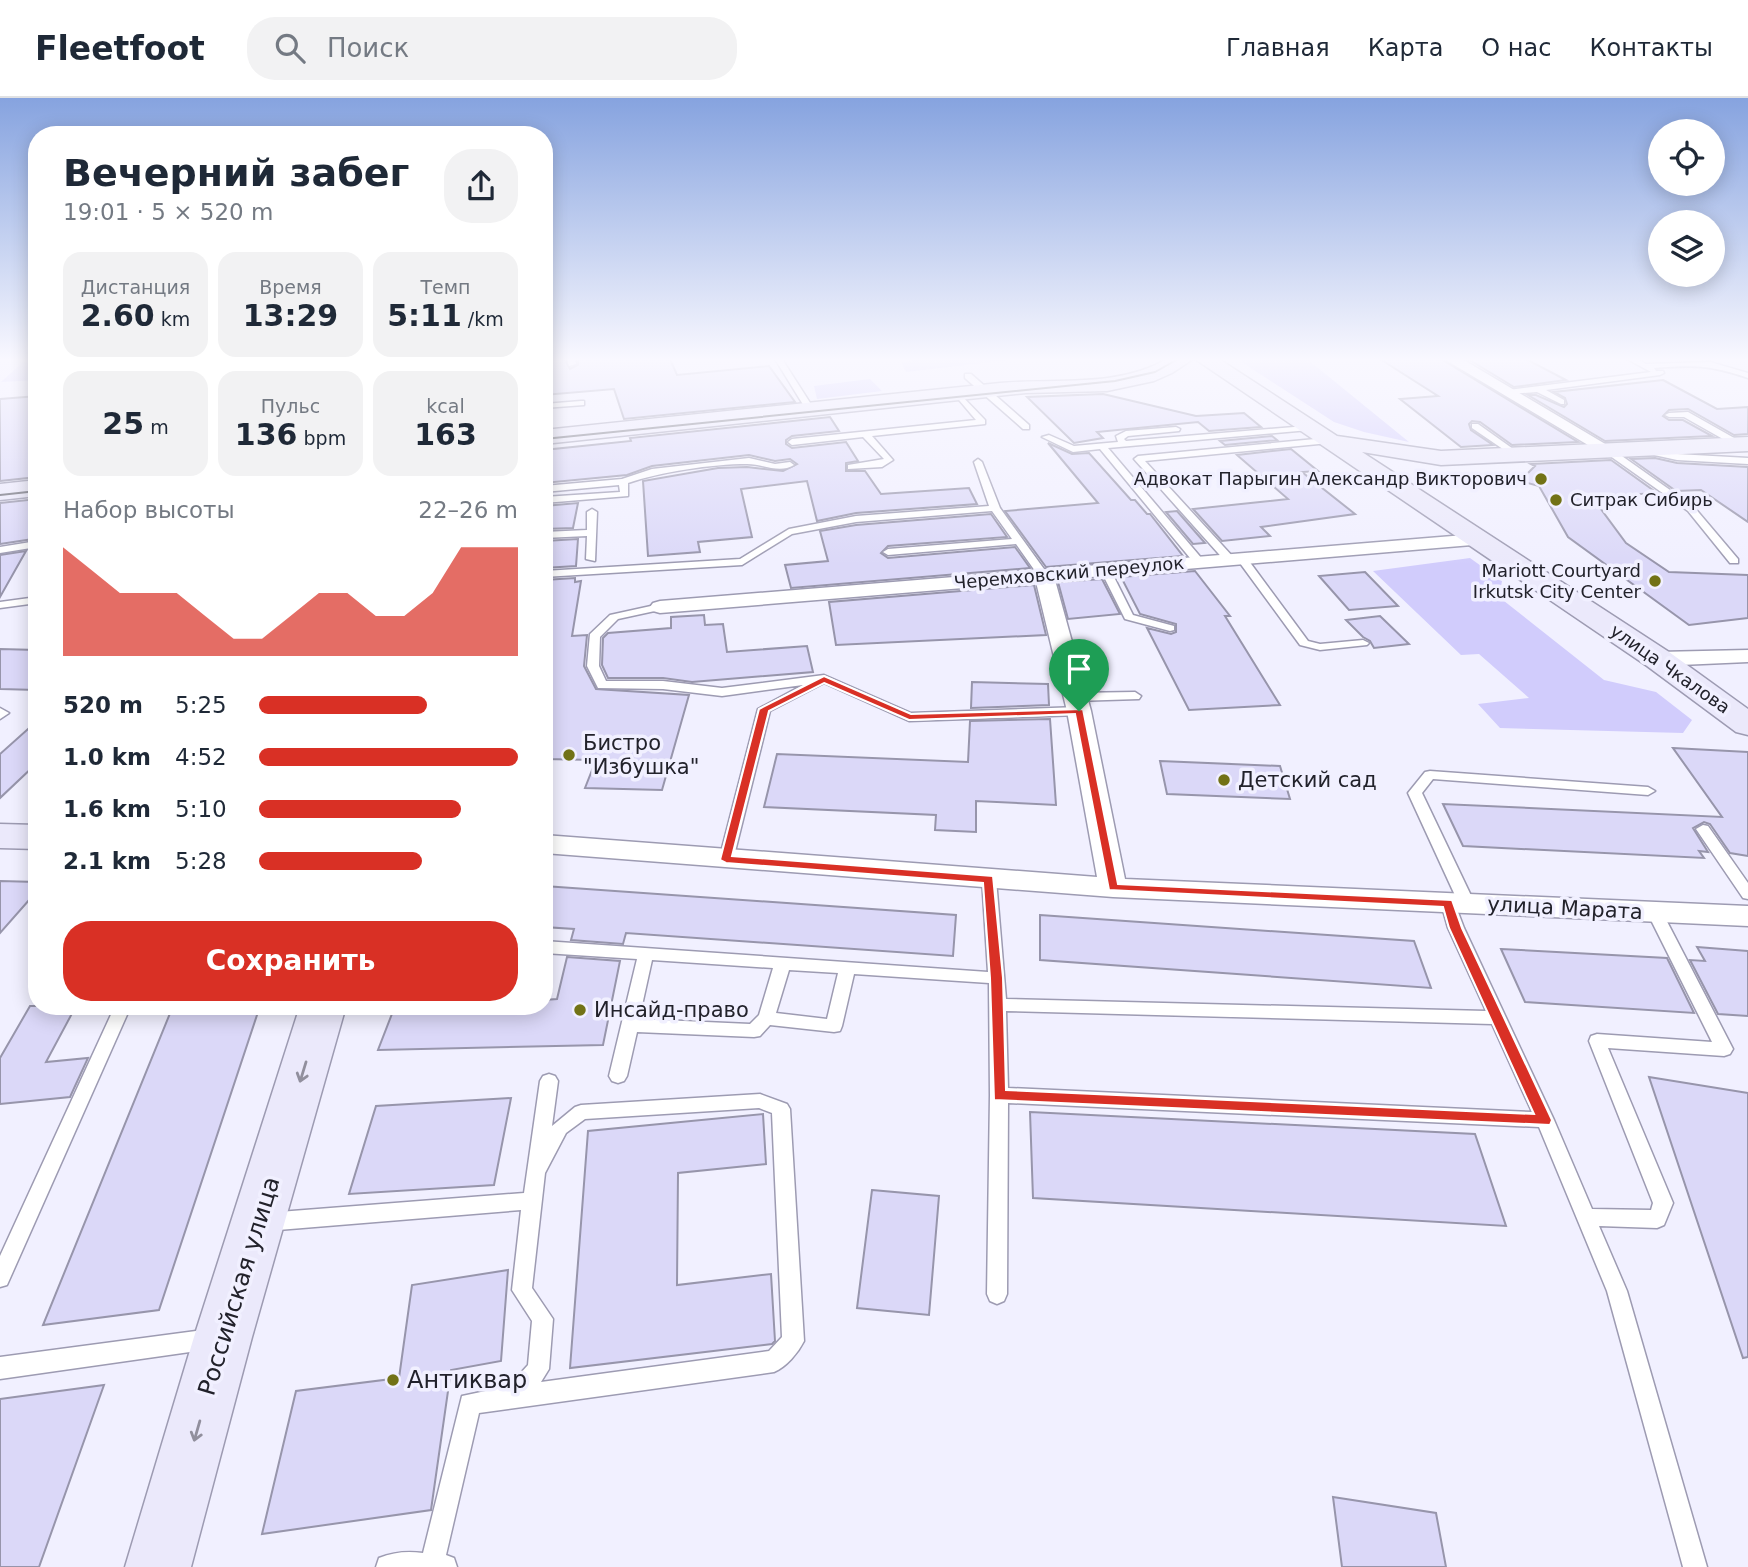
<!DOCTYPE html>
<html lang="ru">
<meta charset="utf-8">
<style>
:root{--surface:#fff;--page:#f2f2f3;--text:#1f2937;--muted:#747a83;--line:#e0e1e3;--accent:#d93025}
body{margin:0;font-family:"DejaVu Sans",sans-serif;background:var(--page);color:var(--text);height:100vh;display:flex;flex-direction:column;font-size:26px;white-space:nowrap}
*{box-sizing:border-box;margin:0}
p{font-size:23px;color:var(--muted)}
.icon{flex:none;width:38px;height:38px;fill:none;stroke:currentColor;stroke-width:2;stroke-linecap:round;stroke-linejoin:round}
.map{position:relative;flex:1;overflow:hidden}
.details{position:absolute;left:28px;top:28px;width:525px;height:889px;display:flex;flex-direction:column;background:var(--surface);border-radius:28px;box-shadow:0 4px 18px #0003}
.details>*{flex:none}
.fabs{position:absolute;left:1648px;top:21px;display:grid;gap:14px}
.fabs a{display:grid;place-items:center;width:77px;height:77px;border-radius:50%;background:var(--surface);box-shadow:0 4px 18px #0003;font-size:35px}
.pin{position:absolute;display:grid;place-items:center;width:60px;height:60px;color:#fff;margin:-72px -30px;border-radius:50% 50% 50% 0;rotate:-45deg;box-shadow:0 0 7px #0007}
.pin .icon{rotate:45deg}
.round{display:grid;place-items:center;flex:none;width:74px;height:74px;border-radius:28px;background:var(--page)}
.head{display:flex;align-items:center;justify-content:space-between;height:119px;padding:0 35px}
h1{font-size:38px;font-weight:700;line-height:52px}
.metrics{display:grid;grid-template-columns:repeat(3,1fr);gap:10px;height:119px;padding:7px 35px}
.metrics div{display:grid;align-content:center;border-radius:18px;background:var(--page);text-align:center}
.metrics b{font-size:30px;font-weight:700}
.metrics small{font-size:19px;font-weight:400}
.metrics p{font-size:19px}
.chart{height:196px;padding:14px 35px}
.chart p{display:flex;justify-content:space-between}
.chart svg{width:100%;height:126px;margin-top:7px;fill:var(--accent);opacity:.7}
.primary-button{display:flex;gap:14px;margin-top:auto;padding:14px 35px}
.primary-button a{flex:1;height:80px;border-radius:28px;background:var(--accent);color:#fff;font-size:28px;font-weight:700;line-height:80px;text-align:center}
ul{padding:0 35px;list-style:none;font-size:23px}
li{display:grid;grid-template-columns:112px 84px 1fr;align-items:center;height:52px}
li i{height:18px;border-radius:9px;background:var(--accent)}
header{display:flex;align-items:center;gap:42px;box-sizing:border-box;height:98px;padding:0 35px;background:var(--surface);border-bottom:2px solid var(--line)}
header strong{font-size:33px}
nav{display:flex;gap:38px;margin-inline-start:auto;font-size:24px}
.search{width:490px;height:63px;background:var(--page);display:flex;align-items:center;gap:18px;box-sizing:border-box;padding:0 24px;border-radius:28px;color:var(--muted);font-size:26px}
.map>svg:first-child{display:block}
</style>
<header>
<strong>Fleetfoot</strong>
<div class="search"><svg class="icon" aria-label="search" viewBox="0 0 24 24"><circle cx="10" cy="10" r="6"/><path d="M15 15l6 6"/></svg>Поиск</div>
<nav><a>Главная</a><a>Карта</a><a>О нас</a><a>Контакты</a></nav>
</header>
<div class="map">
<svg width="1748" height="1469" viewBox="0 0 1748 1469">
<rect width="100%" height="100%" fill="#f1f0ff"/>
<path fill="#d1ccfc" d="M 922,261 L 1019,261 L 906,274 L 901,264 Z
M 1241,261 L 1307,261 L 1409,344 L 1364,334 L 1334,324 L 1243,265 Z
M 37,263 L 37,282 L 1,284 L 23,264 Z
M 870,281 L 882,293 L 817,301 L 814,288 Z
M 1470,460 L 1502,483 L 1499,499 L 1604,582 L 1656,594 L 1692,622 L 1683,635 L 1500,630 L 1478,606 L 1529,600 L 1479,556 L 1461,557 L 1373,473 Z"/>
<path fill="#dbd8f8" stroke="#9795ab" stroke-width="2" d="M 544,261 L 565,261 L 570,271 L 578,267 L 578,261 L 670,261 L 677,277 L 769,268 L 795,304 L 624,321 L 614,291 L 544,297 Z
M 1380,261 L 1441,261 L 1578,344 L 1512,347 L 1480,324 L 1472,323 L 1469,326 L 1471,332 L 1493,347 L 1461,349 L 1400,301 L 1438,298 Z
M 1468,261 L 1526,261 L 1566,282 L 1514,289 Z
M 1663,282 L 1717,311 L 1748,309 L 1748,336 L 1734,337 L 1688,311 L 1669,312 L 1663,318 L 1669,322 L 1683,322 L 1712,338 L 1605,343 L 1528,297 L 1536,297 L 1564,309 L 1567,306 L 1565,300 L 1554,294 Z
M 1103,296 L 1196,318 L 1244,315 L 1261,329 L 1209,333 L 1198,324 L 1097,334 L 1103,340 L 1074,345 L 1027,299 Z
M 37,298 L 37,379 L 0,383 L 0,301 Z
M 830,319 L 839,333 L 792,338 L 786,342 L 786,346 L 792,350 L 846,344 L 858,363 L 846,365 L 846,373 L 865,373 L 881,396 L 969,390 L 977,406 L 856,415 L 817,423 L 807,383 L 741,391 L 752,439 L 698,444 L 700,454 L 648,458 L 643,383 L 718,370 L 747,369 L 783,373 L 797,366 L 790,361 L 775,363 L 749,357 L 652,368 L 627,377 L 544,385 L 544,352 L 631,343 L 630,340 Z
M 1272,338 L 1277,342 L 1225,347 L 1220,343 Z
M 1048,345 L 1072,356 L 1089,355 L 1131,402 L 1135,402 L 1147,416 L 1150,416 L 1183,458 L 1046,469 L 1005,413 L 1098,405 Z
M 1291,351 L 1318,373 L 1302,374 L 1355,416 L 1261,429 L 1270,438 L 1222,443 L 1193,411 L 1288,401 L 1237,357 Z
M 1655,360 L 1677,365 L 1748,369 L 1748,424 L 1701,392 L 1676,393 L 1631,361 Z
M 1611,362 L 1657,395 L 1592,399 L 1626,445 L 1669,474 L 1748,477 L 1748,520 L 1689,527 L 1568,439 L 1539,388 L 1520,383 L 1535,368 L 1531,366 Z
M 37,401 L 37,434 L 33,441 L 0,446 L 0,405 Z
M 578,405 L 573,430 L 544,431 L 544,408 Z
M 1177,413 L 1205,445 L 1193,446 L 1166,414 Z
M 991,416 L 1007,439 L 888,448 L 881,455 L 888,460 L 1015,449 L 1030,470 L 791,490 L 785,467 L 828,463 L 820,433 L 856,427 Z
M 578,441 L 576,468 L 544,470 L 544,443 Z
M 26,453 L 0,499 L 0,457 Z
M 1195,473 L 1230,518 L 1225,518 L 1280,607 L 1189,612 L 1147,530 L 1171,536 L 1176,534 L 1176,526 L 1140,516 L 1121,479 Z
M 1365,474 L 1398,508 L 1349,512 L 1319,478 Z
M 575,480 L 575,484 L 581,483 L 572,538 L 587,537 L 584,568 L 596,591 L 689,597 L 662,692 L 585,690 L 596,662 L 544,661 L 544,482 Z
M 1102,481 L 1120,516 L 1068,521 L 1058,484 Z
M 1034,487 L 1046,537 L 836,547 L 829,504 Z
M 704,517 L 705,527 L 723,526 L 727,554 L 807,548 L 813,574 L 692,584 L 663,580 L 608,580 L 602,567 L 603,540 L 608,535 L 671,530 L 671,519 Z
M 1380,518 L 1409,546 L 1374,550 L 1370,543 L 1363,539 L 1346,522 Z
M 0,551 L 37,552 L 37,592 L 0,591 Z
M 972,584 L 1048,586 L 1049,607 L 971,610 Z
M 1050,621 L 1056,707 L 976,703 L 976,734 L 935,732 L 936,717 L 764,709 L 777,656 L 968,664 L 970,623 Z
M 37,623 L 37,665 L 0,700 L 0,656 Z
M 1673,650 L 1748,654 L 1748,758 L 1730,755 L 1710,726 L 1704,724 L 1693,730 L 1708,754 L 1699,753 L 1704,760 L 1463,748 L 1443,706 L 1722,719 Z
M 1160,663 L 1280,668 L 1290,701 L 1167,696 Z
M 0,783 L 37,784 L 37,793 L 0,835 Z
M 544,788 L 956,817 L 953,858 L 626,835 L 623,846 L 571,842 L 574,831 L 544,829 Z
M 1040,817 L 1414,843 L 1431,890 L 1040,862 Z
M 1697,849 L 1748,853 L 1748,918 L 1718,916 L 1690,862 L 1705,863 Z
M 1501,851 L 1667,860 L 1694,915 L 1525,904 Z
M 567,859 L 620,863 L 603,947 L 378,952 L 395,908 L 544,908 L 544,902 L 557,901 Z
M 30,908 L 76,908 L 46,964 L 88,960 L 70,999 L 0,1006 L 0,960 Z
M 173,908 L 260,908 L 159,1212 L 43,1227 Z
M 1649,979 L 1748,995 L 1748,1259 L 1743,1260 Z
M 511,1000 L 494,1087 L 349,1096 L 376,1008 Z
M 1030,1014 L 1475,1036 L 1506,1128 L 1033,1100 Z
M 763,1016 L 766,1066 L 678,1075 L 677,1187 L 771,1176 L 775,1243 L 772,1246 L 570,1270 L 588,1033 Z
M 872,1092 L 939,1098 L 929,1217 L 857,1210 Z
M 508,1172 L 501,1263 L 451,1272 L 431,1412 L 262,1436 L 296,1293 L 399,1280 L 412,1187 Z
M 104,1287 L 39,1469 L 0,1469 L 0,1301 Z
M 1333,1399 L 1436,1415 L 1446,1469 L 1342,1469 Z"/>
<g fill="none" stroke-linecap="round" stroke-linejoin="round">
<g stroke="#9d9bb2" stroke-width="3">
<path id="lane" d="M 567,261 L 575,261 L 576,266 L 569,268 Z
M 775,261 L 782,261 L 814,311 L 813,313 L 807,313 Z
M 1627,261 L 1637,261 L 1646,266 L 1710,264 L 1748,275 L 1748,280 C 1709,267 1695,267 1654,270 L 1656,273 L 1663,273 L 1664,275 L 1660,277 L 1546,292 L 1564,302 L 1564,306 L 1561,306 L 1537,294 L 1508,296 L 1504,294 L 1508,292 L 1651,274 Z
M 965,276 L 971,276 L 1029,327 L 1029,331 L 1023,331 L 965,280 Z
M 958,294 L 985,322 L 985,326 L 872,338 L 893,362 L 882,369 L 848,371 L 848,367 L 884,361 L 863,339 L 792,347 L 788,344 L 792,341 L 976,322 L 954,296 Z
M 581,303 L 584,303 L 584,307 L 544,310 L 544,306 Z
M 1688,314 L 1743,345 L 1744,347 L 1737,349 L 1684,319 L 1669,319 L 1665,317 L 1669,315 Z
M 1472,326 L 1478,326 L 1523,358 L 1516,360 L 1472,330 Z
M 1306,328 L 1309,328 L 1309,332 L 1108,350 L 1203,462 L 1203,466 L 1195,466 L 1100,351 L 1073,354 L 1042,339 L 1049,337 L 1074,348 L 1118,344 L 1116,338 L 1126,333 L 1176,329 L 1180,331 L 1179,333 L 1128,338 L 1124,341 L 1126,343 Z
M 1326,340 L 1330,343 L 1329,345 L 1145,363 L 1234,460 L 1235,462 L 1230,465 L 1226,464 L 1134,361 L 1138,358 Z
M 1648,350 L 1677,356 L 1748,360 L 1748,366 L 1677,362 L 1645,355 L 1644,353 Z
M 1606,351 L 1612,351 L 1694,409 L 1738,461 L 1738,465 L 1730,465 L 1688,413 L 1606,355 Z
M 749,360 L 775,366 L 790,364 L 794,367 C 779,376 764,366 747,366 C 712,366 660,374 628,385 L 628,398 L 544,405 L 544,399 L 620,394 L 619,387 L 544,394 L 544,388 L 622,381 L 652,371 Z
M 978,361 L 982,364 L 1000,410 L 1049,478 L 1048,480 L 1040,480 L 1016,446 L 888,457 L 883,454 L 888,451 L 1012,441 L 992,413 L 856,424 L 792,436 L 742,467 L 544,479 L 544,473 L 740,461 L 789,431 L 856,418 L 989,408 L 974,364 Z
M 592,411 L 597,414 L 595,463 L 586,461 L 587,438 L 544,440 L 544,434 L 587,432 L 587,414 Z
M 37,443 L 37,449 L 0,455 L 0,449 Z
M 1242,458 L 1246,459 L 1308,543 L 1320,546 L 1363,542 L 1369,545 L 1367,547 L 1320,552 L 1300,547 L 1237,461 Z
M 1106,470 L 1111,473 L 1133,517 L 1174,528 L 1174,532 L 1170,533 L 1125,521 L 1101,473 Z
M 37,499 L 37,505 L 0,510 L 0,504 Z
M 660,506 L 664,507 L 664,511 L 618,521 L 600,539 L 599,568 L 606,583 L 663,583 L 722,590 L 824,577 L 911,615 L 1079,609 L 1085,613 L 1079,617 L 909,623 L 824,585 L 770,613 L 733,762 L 726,767 L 719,762 L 758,611 L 803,587 L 722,598 L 663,591 L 598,590 L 587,568 L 590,536 L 610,517 Z
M 1135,594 L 1141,598 L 1139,601 L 1075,603 L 1069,599 L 1075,595 Z
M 0,610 L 9,615 L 0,621 Z
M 1430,673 L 1648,689 L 1655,693 L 1648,697 L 1433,681 L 1422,695 L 1475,806 L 1472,810 L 1462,810 L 1459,806 L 1408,695 L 1425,674 Z
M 1703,727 L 1708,728 L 1748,785 L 1748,801 L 1743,800 L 1696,731 Z
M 989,776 L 996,781 L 1006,901 L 1486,913 L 1448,830 L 1441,805 L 1443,801 L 1453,801 L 1464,830 L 1554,1022 L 1592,1111 L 1651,1112 L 1653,1105 L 1589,943 L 1591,938 L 1597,936 L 1712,944 L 1647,814 L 1650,810 L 1660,810 L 1733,951 L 1730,956 L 1724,958 L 1608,950 L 1673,1105 L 1664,1127 L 1657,1130 L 1599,1128 L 1627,1193 L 1707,1469 L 1683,1469 L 1607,1193 L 1539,1029 L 1008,1005 L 1007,1196 L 1004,1203 L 997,1206 L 990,1203 L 987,1196 L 990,997 L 989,885 L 854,876 L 842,928 L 840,933 L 834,934 L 770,927 L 760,938 L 754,939 L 637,934 L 627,978 L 624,983 L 618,985 L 612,983 L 609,978 L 637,861 L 544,855 L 544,843 L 988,874 L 982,781 ZM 652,862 L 773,870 L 759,917 L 750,926 L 639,921 ZM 789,872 L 838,875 L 827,921 L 776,915 ZM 1006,913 L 1492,926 L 1532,1014 L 1008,990 Z
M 115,908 L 130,910 L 7,1187 L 0,1189 L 0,1158 Z
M 549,976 L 555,978 L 558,983 L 552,1028 L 575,1009 L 581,1007 L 760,996 L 787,1006 L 790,1011 L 804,1243 C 798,1255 786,1269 774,1274 L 479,1315 L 446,1457 L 454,1460 L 457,1469 L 376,1469 L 379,1460 C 394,1454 407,1453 423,1455 L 462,1298 L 509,1288 L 528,1267 L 532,1223 L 512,1192 L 521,1112 L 266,1133 L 259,1130 L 256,1124 L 259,1118 L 266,1115 L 524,1095 L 540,983 L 543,978 ZM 759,1010 L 772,1015 L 782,1239 L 769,1253 L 541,1284 L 549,1271 L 553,1221 L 532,1190 L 545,1075 L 566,1035 L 585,1021 Z
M 211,1231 L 218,1234 L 222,1241 L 218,1248 L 211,1251 L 0,1281 L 0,1259 Z"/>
</g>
<g stroke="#9d9bb2" stroke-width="3">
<path id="street" d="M 1444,261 L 1462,261 L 1617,353 L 1615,356 L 1603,356 Z
M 1477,436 L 1486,442 L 1484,446 L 1055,482 L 1091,613 L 1125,781 L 1748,808 L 1748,828 L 1113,799 L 544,755 L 544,737 L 1097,779 L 1067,613 L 1036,484 L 660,515 L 653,513 L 650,509 L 653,505 L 660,503 Z
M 1748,552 L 1748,564 L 1658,568 L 1650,566 L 1647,561 L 1650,556 L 1658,554 Z"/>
</g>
<g stroke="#9d9bb2" stroke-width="3">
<path id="secondary" d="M 1167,261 L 1193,261 L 1172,275 L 1154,283 L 1107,293 L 1026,295 L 544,346 L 544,332 C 696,316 848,301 1000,285 C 1056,280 1117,290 1167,261 Z
M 1195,261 L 1219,261 L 1337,338 L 1441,353 L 1748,339 L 1748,353 L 1441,367 L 1362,354 L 1669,554 L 1748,611 L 1748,637 L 1736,634 L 1647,568 Z
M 37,382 L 37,398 L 0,402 L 0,386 Z
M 0,726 L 37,727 L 37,751 L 0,750 Z
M 300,908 L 346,908 L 252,1239 L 191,1469 L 125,1469 L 194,1239 Z"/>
</g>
<use href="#lane" fill="#fff" fill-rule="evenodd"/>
<use href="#street" fill="#fff" fill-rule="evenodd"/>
<use href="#secondary" fill="#ebe9fb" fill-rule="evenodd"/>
<path stroke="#6c6c77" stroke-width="2" d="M 544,341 L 1115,283 L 1155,274 L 1178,261
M 0,397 L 37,393"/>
</g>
<defs><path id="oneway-shaft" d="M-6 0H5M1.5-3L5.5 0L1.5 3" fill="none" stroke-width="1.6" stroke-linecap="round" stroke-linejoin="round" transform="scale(1.75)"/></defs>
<g stroke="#918f9d">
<use href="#oneway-shaft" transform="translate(303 974) rotate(107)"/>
<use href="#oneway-shaft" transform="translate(197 1333) rotate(106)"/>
</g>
<linearGradient id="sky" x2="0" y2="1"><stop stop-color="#86a3df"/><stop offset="0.56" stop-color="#f9f8ff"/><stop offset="1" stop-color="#f9f8ff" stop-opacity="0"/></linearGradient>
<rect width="1748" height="467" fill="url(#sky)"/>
<path fill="#d93025" stroke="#fff" stroke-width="2" fill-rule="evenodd" d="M 824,578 L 911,616 L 1083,611 L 1118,786 L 1452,802 L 1462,830 L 1552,1022 L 1550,1027 L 994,1002 L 990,880 L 983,785 L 726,765 L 720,762 L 759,611 ZM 824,585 L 909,622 L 1075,616 L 1109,792 L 1443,809 L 1449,830 L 1534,1016 L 1006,992 L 1003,880 L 993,778 L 732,758 L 769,613 Z"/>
<g fill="#727216" stroke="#f1f0ff" stroke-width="2.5">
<circle cx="1541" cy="381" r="7"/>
<circle cx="1556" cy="402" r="7"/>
<circle cx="1655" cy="483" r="7"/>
<circle cx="569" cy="657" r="7"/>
<circle cx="1224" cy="682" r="7"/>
<circle cx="580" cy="912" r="7"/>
<circle cx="393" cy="1282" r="7"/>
</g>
<g text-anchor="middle" stroke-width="7" stroke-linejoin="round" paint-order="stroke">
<g font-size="18" fill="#22222b" stroke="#f1f0ff" text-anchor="end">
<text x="1527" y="387">Адвокат Парыгин Александр Викторович</text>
<text x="1570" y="408" text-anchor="start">Ситрак Сибирь</text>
<text x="1641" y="479">Mariott Courtyard<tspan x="1641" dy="21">Irkutsk City Center</tspan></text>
</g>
<g font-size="18" fill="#22222b" stroke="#f1f0ff">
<text transform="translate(1069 475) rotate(-5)" y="6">Черемховский переулок</text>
<text transform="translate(1670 571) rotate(35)" y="6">улица Чкалова</text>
</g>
<g font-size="21" fill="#22222b" stroke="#f1f0ff" text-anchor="start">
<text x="583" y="652">Бистро<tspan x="583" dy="24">"Избушка"</tspan></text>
<text x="1238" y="689">Детский сад</text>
<text x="594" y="919">Инсайд-право</text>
</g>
<g font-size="21" fill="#22222b" stroke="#f1f0ff">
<text transform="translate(1565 810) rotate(3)" y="7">улица Марата</text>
</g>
<g font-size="24" fill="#22222b" stroke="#f1f0ff">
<text transform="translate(239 1188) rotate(-73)" y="8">Российская улица</text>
</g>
<g font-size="24" fill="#22222b" stroke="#f1f0ff" text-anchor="start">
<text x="407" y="1290">Антиквар</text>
</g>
</g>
</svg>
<div class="fabs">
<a><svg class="icon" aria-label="locate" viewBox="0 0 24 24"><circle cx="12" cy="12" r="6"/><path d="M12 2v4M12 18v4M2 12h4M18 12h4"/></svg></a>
<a><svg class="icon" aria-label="layers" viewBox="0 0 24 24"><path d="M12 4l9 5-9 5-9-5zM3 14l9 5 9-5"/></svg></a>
</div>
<div class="pin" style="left:1079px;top:613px;background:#1e9e55"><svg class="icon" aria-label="arrive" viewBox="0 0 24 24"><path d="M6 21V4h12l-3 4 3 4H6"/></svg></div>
<section class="details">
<div class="head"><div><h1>Вечерний забег</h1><p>19:01 · 5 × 520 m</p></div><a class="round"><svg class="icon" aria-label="share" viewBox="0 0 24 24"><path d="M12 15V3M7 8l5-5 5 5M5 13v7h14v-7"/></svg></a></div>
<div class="metrics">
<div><p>Дистанция</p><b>2.60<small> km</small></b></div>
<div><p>Время</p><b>13:29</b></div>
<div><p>Темп</p><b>5:11<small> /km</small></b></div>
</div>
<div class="metrics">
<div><b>25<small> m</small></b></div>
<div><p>Пульс</p><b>136<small> bpm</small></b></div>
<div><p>kcal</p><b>163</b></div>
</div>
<div class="chart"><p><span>Набор высоты</span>22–26 m</p>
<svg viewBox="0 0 160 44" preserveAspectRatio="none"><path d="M0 44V6L10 14L20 22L30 22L40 22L50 30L60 38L70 38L80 30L90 22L100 22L110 30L120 30L130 22L140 6L150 6L160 6V44z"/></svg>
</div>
<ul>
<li><b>520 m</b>5:25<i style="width:65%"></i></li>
<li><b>1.0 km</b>4:52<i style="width:100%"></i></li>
<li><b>1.6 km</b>5:10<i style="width:78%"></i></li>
<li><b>2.1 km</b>5:28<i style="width:63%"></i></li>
</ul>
<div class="primary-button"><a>Сохранить</a></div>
</section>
</div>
